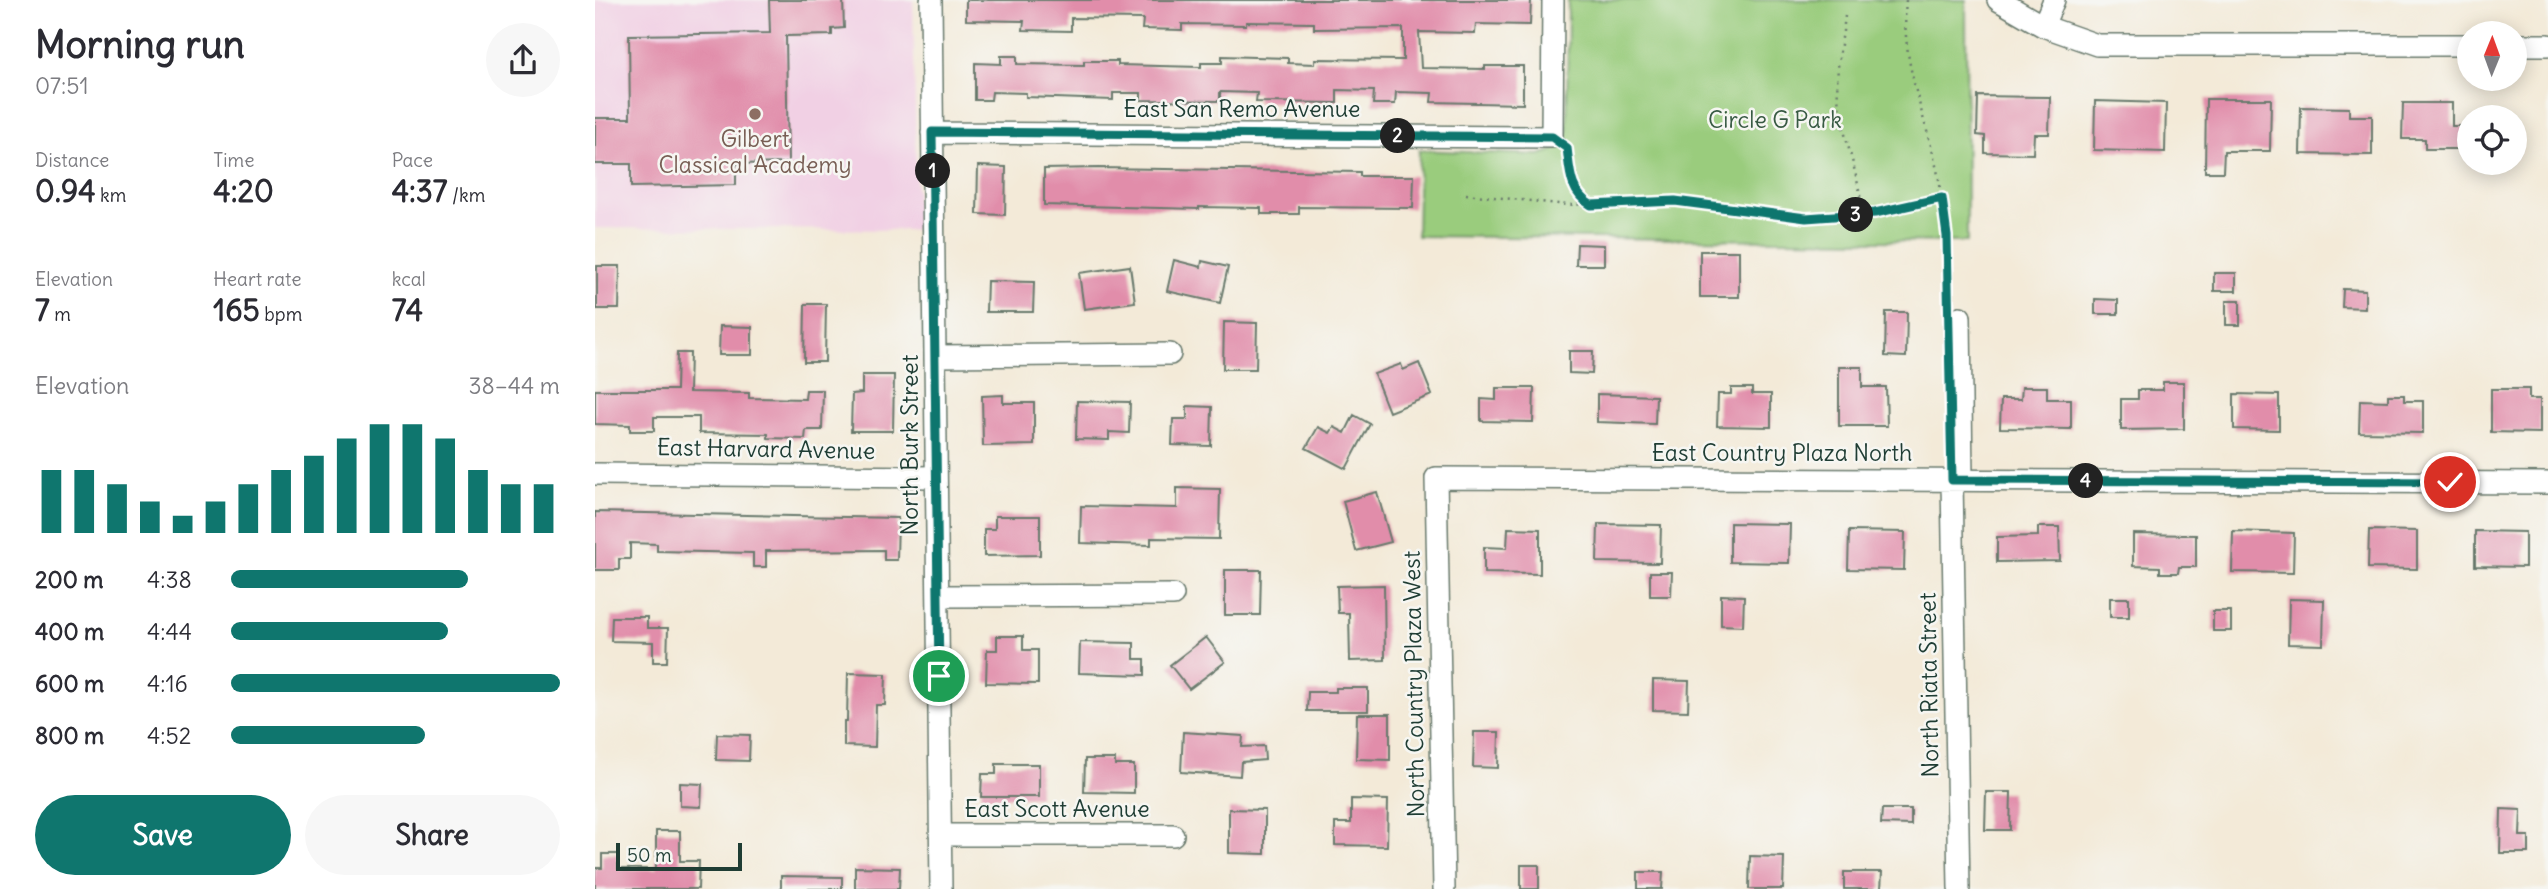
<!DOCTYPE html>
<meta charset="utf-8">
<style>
:root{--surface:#fff;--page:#f7f7f7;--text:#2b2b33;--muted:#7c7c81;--accent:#0f766e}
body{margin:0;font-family:Delius,sans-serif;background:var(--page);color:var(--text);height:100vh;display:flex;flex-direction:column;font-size:26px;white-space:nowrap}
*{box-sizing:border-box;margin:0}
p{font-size:23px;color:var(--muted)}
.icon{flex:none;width:38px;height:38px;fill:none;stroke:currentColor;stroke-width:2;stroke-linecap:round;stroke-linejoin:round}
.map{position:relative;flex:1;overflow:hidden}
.details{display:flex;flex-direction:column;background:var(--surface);width:595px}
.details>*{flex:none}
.needle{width:46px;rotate:1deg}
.buttons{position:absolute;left:1862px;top:21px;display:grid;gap:14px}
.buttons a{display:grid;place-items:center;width:70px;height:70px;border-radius:50%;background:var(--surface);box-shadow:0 4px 18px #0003;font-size:35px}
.scale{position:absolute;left:21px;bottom:18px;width:126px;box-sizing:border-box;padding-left:7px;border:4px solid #1f3d34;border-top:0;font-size:19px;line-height:24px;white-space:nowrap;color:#1f3d34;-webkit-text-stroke:5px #f6f6f2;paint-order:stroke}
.pin{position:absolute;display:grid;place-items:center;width:60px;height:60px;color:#fff;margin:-30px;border:4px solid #fff;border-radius:50%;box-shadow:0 2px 7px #0007}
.km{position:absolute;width:35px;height:35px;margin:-18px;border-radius:50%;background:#222;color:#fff;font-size:19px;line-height:35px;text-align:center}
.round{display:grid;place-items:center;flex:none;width:74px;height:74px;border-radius:37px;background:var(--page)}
.head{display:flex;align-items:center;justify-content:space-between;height:119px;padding:0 35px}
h1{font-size:38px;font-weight:700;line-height:52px}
.stats{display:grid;grid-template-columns:repeat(3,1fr);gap:10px;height:119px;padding:7px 35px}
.stats div{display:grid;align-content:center}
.stats b{font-size:30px;font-weight:700}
.stats small{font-size:19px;font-weight:400}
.stats p{font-size:19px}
.chart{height:196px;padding:14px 35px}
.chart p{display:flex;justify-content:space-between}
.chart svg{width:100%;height:126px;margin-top:7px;stroke:var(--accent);stroke-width:6}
.action{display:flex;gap:14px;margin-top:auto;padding:14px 35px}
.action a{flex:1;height:80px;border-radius:42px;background:var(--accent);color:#fff;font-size:28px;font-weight:700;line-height:80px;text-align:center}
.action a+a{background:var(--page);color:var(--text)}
ul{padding:0 35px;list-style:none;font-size:23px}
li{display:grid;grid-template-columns:112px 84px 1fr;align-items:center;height:52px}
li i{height:18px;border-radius:9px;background:var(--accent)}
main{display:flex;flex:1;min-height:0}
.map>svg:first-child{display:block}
</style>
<main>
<section class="details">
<div class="head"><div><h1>Morning run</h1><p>07:51</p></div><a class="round"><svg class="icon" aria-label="share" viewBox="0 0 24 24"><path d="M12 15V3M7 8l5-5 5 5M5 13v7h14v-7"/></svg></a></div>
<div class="stats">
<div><p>Distance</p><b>0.94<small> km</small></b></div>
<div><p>Time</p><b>4:20</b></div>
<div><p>Pace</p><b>4:37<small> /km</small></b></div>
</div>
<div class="stats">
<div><p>Elevation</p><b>7<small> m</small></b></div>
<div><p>Heart rate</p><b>165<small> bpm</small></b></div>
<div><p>kcal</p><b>74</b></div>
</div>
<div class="chart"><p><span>Elevation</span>38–44 m</p>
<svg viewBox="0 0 160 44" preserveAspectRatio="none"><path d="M5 44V22M15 44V22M25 44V27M35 44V33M45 44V38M55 44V33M65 44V27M75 44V22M85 44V17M95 44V11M105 44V6M115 44V6M125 44V11M135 44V22M145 44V27M155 44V27"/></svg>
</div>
<ul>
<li><b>200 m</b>4:38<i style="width:72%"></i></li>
<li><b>400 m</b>4:44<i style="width:66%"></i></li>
<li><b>600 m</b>4:16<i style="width:100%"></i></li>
<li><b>800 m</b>4:52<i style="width:59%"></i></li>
</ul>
<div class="action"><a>Save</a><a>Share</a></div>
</section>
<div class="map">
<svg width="1953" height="889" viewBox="0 0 1953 889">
<rect width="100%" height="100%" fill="#f6f6f2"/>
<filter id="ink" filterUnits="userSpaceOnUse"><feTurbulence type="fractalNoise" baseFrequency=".0143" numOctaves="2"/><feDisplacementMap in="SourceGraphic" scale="14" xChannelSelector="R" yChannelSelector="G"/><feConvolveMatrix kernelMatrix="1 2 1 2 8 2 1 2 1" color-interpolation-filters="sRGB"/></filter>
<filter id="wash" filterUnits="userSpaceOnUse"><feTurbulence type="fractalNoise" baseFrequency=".00686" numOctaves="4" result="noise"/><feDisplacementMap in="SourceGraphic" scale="28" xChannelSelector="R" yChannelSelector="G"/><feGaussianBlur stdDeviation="1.57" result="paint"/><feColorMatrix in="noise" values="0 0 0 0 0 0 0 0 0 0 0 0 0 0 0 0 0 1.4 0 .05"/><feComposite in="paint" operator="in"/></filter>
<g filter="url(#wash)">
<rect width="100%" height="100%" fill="#f3ead8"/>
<path fill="#f1d0e4" d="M 0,0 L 318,0 L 322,230 L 0,228 Z"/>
<path fill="#9acc7d" stroke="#5c8458" stroke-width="2" d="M 973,0 L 1371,0 L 1372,242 L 822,236 L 824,150 L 945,155 L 959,150 L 972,133 Z"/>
<g id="blocks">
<path fill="#e18daa" d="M 174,0 L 248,0 L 249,28 L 237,29 L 237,35 L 191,36 L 193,163 L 141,164 L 141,185 L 36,187 L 36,164 L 0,164 L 0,118 L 35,118 L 34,35 L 175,33 Z
M 371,0 L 936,0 L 935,25 L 881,24 L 880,33 L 824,32 L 826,68 L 890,69 L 890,66 L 928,66 L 928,104 L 836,102 L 837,93 L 801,92 L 800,104 L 778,104 L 779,91 L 742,90 L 742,103 L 661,102 L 662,93 L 625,92 L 625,101 L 546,100 L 546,93 L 518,93 L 518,100 L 431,97 L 431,93 L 397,92 L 396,100 L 380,100 L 380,63 L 406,64 L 406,56 L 422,56 L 422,64 L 489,65 L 489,61 L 523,61 L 523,65 L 606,67 L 606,63 L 627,63 L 627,56 L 693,58 L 693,63 L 720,64 L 720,59 L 808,60 L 808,28 L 719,29 L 719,23 L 651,22 L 651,25 L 587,24 L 587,30 L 547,29 L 548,19 L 476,18 L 476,31 L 428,30 L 429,21 L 371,20 Z
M 1383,96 L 1455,97 L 1454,134 L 1439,134 L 1438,154 L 1390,153 L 1390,136 L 1382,135 Z
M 1611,99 L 1676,99 L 1675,151 L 1629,151 L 1628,172 L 1610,172 Z
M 1500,101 L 1571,103 L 1570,152 L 1499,150 Z
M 1808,103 L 1857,103 L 1857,126 L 1874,126 L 1874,149 L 1830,149 L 1830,139 L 1807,139 Z
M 1706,107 L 1754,108 L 1754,116 L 1777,116 L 1777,155 L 1705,154 Z
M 383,166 L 411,167 L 410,215 L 382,214 Z
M 503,168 L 765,172 L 765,176 L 819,176 L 818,208 L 704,207 L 704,214 L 666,214 L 666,208 L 604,207 L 604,209 L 449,205 L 449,169 Z
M 982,244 L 1009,245 L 1009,265 L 981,265 Z
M 1105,251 L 1144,251 L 1144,297 L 1105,297 Z
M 579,260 L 606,267 L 607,261 L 633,267 L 625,303 L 572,291 Z
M 2,266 L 25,266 L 24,309 L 2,309 Z
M 535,266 L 540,302 L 489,309 L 484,273 Z
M 1619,273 L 1641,273 L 1641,291 L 1619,291 Z
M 392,281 L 439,282 L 438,312 L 391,312 Z
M 1748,289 L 1770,290 L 1770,308 L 1747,307 Z
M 1500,299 L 1523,300 L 1523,314 L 1500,314 Z
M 1631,301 L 1645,301 L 1645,325 L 1631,325 Z
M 210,304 L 231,304 L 230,362 L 209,362 Z
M 1291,312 L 1312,312 L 1311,357 L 1290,356 Z
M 629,322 L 662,323 L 661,369 L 628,369 Z
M 125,326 L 157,327 L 157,355 L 124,355 Z
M 974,351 L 998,351 L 997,374 L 974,373 Z
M 82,353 L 95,353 L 94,392 L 154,393 L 154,398 L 210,399 L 211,390 L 228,390 L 227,430 L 211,430 L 210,439 L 173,438 L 173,434 L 104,433 L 104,417 L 59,417 L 59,431 L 35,431 L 35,425 L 0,424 L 0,390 L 81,390 Z
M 824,363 L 837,395 L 794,412 L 779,374 L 806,364 L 808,370 Z
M 1244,367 L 1267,367 L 1267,387 L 1291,387 L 1292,426 L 1244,426 Z
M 267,375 L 299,375 L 298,431 L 256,431 L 257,394 L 267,393 Z
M 1568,382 L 1589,382 L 1589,429 L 1526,430 L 1526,399 L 1543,399 L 1543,390 L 1568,390 Z
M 1427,387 L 1452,387 L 1452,399 L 1476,399 L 1476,429 L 1405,428 L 1406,399 L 1426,399 Z
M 901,388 L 939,388 L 938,422 L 886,421 L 886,399 L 901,400 Z
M 1136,388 L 1157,388 L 1157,394 L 1176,394 L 1176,427 L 1122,426 L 1123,394 L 1136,394 Z
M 1896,389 L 1934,389 L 1934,399 L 1945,399 L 1945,433 L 1896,432 Z
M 1002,394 L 1061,396 L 1060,424 L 1002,422 Z
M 1639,394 L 1684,395 L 1684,430 L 1639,429 Z
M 408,395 L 408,403 L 439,403 L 439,445 L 388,446 L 387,396 Z
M 1793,395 L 1809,395 L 1809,401 L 1828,401 L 1828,433 L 1764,432 L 1765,400 L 1793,401 Z
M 482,401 L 535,402 L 534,433 L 514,432 L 514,440 L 481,439 Z
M 592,406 L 617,407 L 616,446 L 577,445 L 578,419 L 592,419 Z
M 759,415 L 775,424 L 751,469 L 711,448 L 723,427 L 735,433 L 739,427 L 750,433 Z
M 582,488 L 625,489 L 624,539 L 556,538 L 556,545 L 485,543 L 486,506 L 582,508 Z
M 782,492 L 796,542 L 761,551 L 748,501 Z
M 0,512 L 303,518 L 302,560 L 289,560 L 289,550 L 171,551 L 171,567 L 158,567 L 158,553 L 62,551 L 62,544 L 35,543 L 35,559 L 24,559 L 24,570 L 0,570 Z
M 400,516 L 445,516 L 445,555 L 389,556 L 389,529 L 400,529 Z
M 1135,523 L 1195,524 L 1194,563 L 1135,562 Z
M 1003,524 L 1066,525 L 1065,563 L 1002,562 Z
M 1443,527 L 1464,527 L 1465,561 L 1402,562 L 1402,537 L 1443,536 Z
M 913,528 L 945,529 L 945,574 L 889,573 L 889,547 L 912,548 Z
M 1774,530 L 1822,531 L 1822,569 L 1773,568 Z
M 1254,531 L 1310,532 L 1309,570 L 1253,569 Z
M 1638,531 L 1699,533 L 1698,573 L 1637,572 Z
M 1880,531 L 1930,532 L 1930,567 L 1880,566 Z
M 1538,534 L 1601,535 L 1601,567 L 1584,567 L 1583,573 L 1565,573 L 1565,567 L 1538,566 Z
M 630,570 L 666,570 L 665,615 L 630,615 Z
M 1055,572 L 1077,572 L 1076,596 L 1055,596 Z
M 789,585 L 790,660 L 755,661 L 754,613 L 743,613 L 742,586 Z
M 1126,595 L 1149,596 L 1148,626 L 1126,625 Z
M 1515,598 L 1534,598 L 1534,617 L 1515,617 Z
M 1694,599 L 1729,600 L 1728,645 L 1693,644 Z
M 1618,611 L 1636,611 L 1636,631 L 1618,631 Z
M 17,617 L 52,617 L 52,628 L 73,628 L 72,662 L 58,662 L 58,642 L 16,641 Z
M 402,636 L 428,636 L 428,650 L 443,650 L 443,684 L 391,683 L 392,650 L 402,650 Z
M 611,637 L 630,662 L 594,689 L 575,665 Z
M 485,642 L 539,643 L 539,659 L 550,659 L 550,675 L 484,673 Z
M 253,673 L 291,674 L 290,705 L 281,705 L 280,747 L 249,746 L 249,721 L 252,721 Z
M 1058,680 L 1094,681 L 1093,711 L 1058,710 Z
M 741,688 L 773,688 L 773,711 L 712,711 L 713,692 L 741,692 Z
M 762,714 L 795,714 L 795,760 L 761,759 Z
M 588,732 L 648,736 L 647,747 L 669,746 L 670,760 L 646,762 L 645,776 L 586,772 Z
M 879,732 L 904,732 L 903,768 L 878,767 Z
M 122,734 L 155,735 L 154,761 L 121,760 Z
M 490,759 L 520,759 L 520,765 L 539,765 L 539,793 L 489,792 Z
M 401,764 L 444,764 L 444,797 L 386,797 L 387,774 L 401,774 Z
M 85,783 L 107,784 L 106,807 L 85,806 Z
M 1391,792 L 1416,792 L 1415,830 L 1390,830 Z
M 756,799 L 793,800 L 792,846 L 740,845 L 740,823 L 756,823 Z
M 634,809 L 670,810 L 670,854 L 634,853 Z
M 1287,809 L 1316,809 L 1316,825 L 1286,824 Z
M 1906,809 L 1926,810 L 1925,836 L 1934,836 L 1934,853 L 1905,853 Z
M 61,831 L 85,831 L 85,861 L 104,861 L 103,889 L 0,889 L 0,868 L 7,868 L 7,854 L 23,854 L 23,869 L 61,869 Z
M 1155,856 L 1189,857 L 1188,889 L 1154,889 Z
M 926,865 L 944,865 L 944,889 L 926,889 Z
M 260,867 L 305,868 L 304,889 L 260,889 Z
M 1043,872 L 1068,872 L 1067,889 L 1043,889 Z
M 1249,872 L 1287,872 L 1286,889 L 1249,889 Z
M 186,876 L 247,877 L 247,889 L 186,889 Z"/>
</g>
</g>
<g filter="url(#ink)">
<use href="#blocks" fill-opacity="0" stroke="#697a6d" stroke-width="2"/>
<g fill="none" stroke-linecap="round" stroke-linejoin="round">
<g stroke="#697a6d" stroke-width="24">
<path id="minor" d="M 336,0 L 346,889
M 1403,0 L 1448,26 L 1502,45 L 1874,45
M 1448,26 L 1459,0
M 1920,45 L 1953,45
M 337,133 L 957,137 L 958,0
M 1365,317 L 1367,480
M 340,356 L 575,354
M 0,474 L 341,477
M 1357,480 L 1364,889
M 343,596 L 578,595
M 345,835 L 578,835
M 849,889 L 841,478 L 1953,483"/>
</g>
<path stroke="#697a6d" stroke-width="2.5" stroke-dasharray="2 5" stroke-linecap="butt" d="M 1311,0 C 1305,65 1334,123 1345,185 C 1353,224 1353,264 1354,304
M 1250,16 C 1247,43 1240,70 1243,97 C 1247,137 1265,174 1267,214
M 971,147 C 976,167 972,191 993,203
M 871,194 L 972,205 L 1079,201 L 1211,217 L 1280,213 L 1347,198"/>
<use href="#minor" stroke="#fff" stroke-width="21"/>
</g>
</g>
<g fill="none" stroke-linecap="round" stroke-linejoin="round" filter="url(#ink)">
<g stroke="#fff" stroke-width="14">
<path id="route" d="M 344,676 L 337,132 L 957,137 L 972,148 C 975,170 974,192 996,205 L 1080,201 L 1211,218 L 1280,213 L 1347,198 L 1352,236 L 1357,480 L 1855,482"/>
</g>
<use href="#route" stroke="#0f766e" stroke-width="9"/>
</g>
<circle fill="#8d6e63" stroke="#f6f6f2" stroke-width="2.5" cx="160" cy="114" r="7"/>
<g text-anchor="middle" stroke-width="5" stroke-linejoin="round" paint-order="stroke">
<g font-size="23" fill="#1f3d34" stroke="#f6f6f2">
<text x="647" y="117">East San Remo Avenue</text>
<text transform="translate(315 445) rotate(-90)" y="8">North Burk Street</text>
<text transform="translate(171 449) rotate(1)" y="8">East Harvard Avenue</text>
<text x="1187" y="461">East Country Plaza North</text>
<text transform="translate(819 684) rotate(-91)" y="8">North Country Plaza West</text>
<text transform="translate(1334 685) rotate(-91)" y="8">North Riata Street</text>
<text x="462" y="817">East Scott Avenue</text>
</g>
<g font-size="23" fill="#385a43" stroke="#f6f6f2">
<text x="1180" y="128">Circle G Park</text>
</g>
<g font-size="23" fill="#785e54" stroke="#f6f6f2">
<text x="160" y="147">Gilbert<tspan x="160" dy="26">Classical Academy</tspan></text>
</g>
</g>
</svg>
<div class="buttons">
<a><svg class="needle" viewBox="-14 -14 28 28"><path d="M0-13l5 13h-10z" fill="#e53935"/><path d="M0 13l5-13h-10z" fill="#7c7c81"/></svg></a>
<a><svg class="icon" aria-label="locate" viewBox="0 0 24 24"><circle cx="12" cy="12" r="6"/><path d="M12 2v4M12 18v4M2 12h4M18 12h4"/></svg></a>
</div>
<div class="scale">50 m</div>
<div class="pin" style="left:344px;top:676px;background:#1e9e55"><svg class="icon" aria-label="arrive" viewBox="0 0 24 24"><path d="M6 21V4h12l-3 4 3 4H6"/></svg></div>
<div class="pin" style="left:1855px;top:482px;background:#d93025"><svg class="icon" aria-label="check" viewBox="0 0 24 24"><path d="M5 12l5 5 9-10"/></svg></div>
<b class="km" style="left:338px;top:171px">1</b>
<b class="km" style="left:803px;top:136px">2</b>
<b class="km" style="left:1261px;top:215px">3</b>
<b class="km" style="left:1491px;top:481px">4</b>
</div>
</main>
